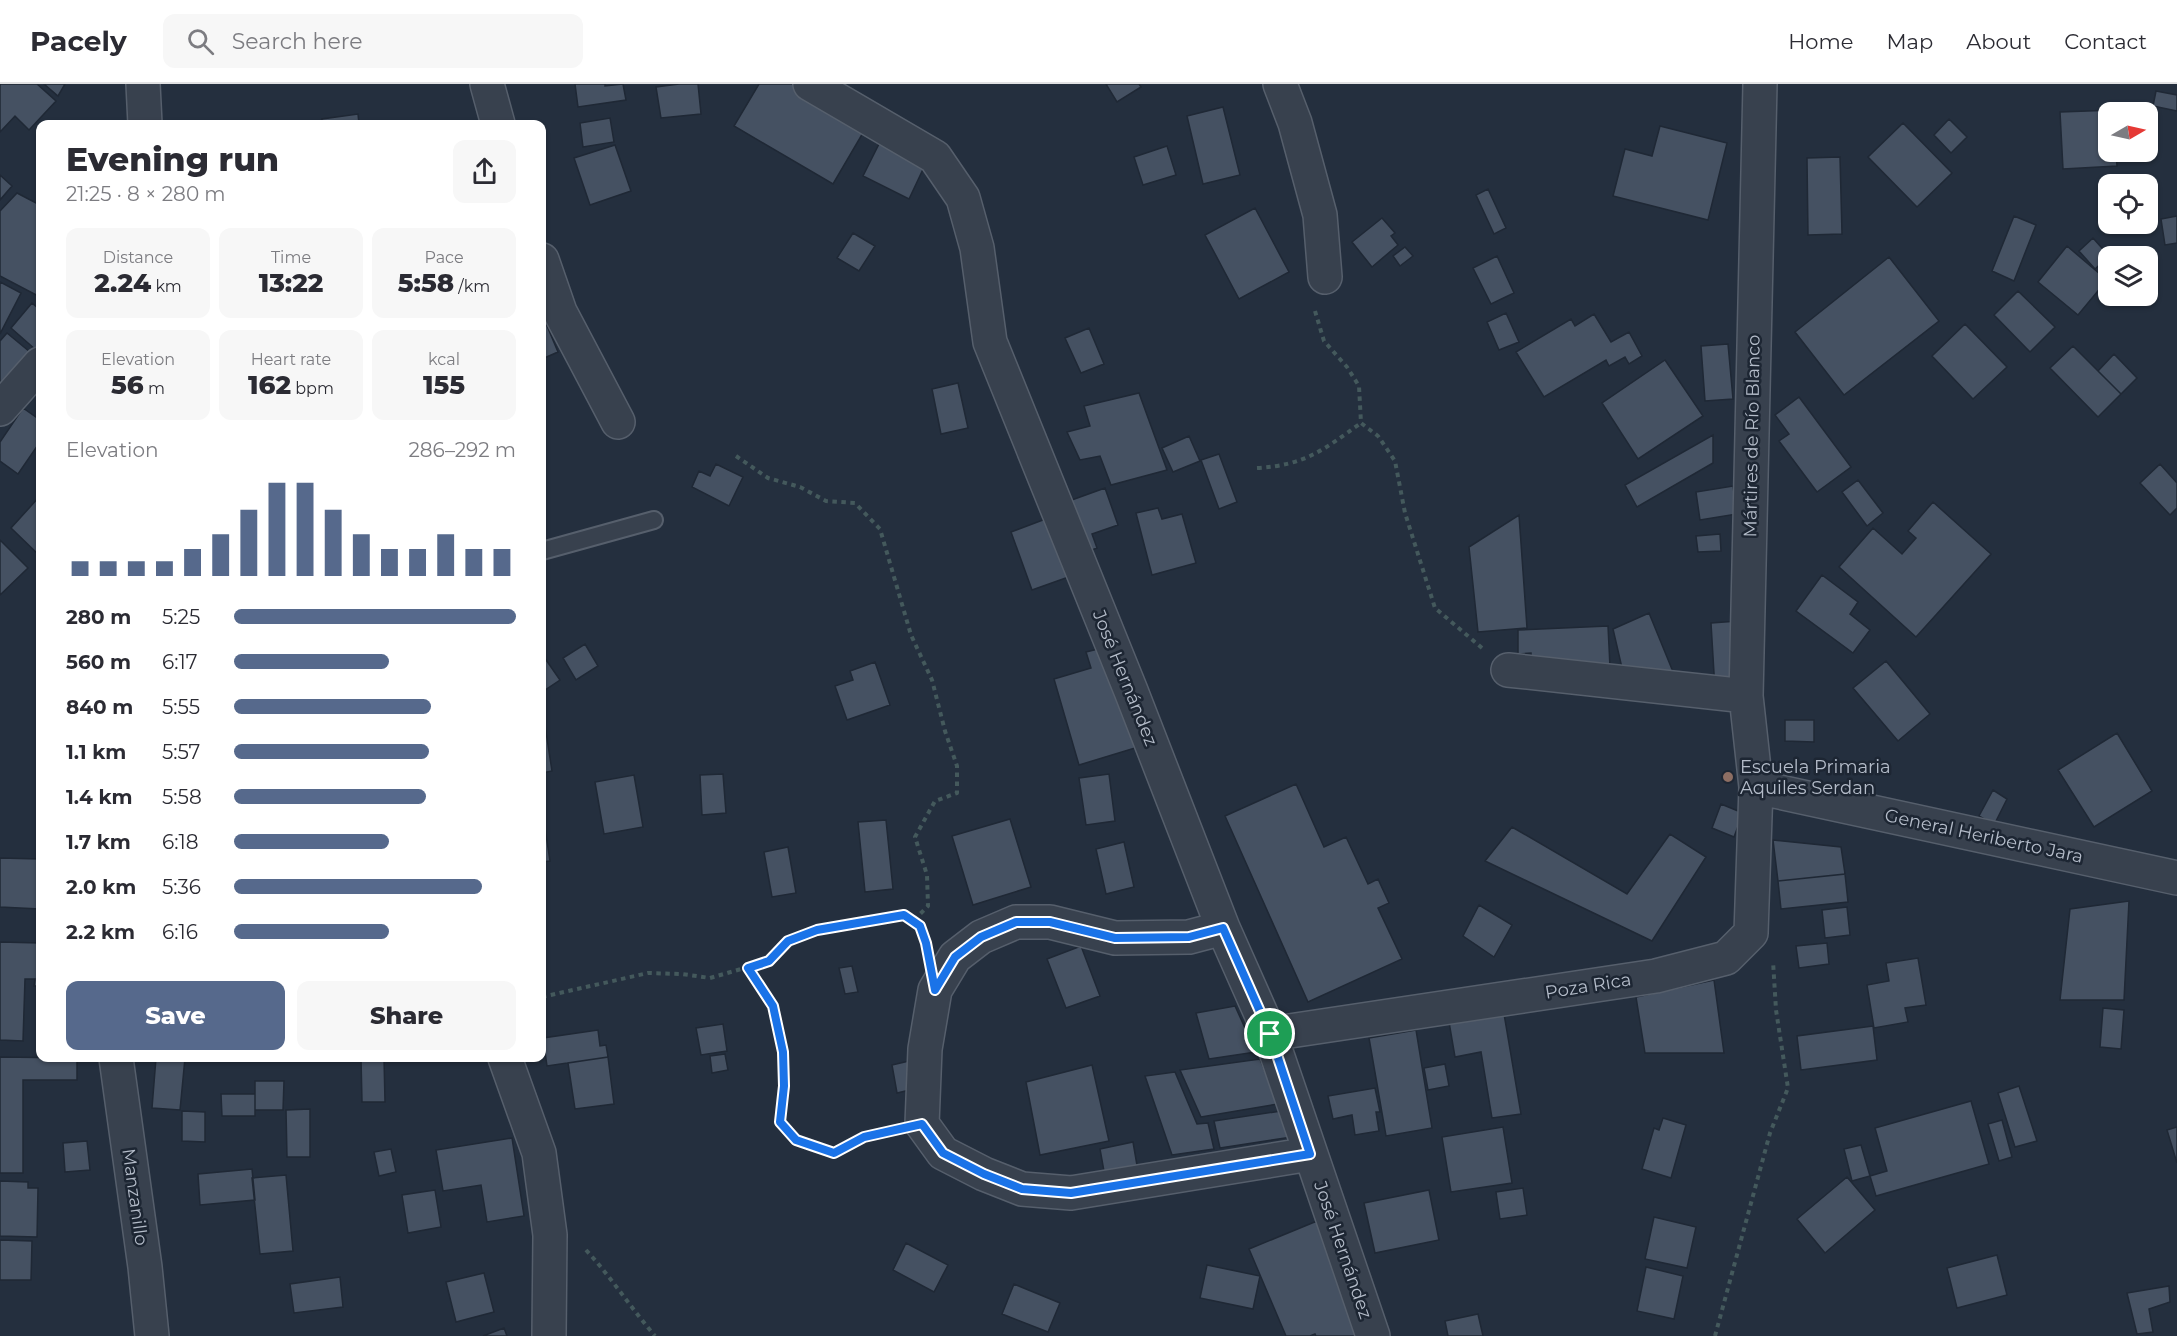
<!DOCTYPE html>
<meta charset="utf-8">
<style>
:root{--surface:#fff;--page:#f7f7f7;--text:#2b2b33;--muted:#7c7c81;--line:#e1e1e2;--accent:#56698c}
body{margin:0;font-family:Montserrat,sans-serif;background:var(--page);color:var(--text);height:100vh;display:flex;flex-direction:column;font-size:22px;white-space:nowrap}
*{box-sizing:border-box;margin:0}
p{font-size:20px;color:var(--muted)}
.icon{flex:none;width:33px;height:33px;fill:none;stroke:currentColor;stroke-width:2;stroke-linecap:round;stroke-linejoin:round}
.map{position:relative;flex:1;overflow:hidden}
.sheet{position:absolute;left:36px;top:36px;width:510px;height:942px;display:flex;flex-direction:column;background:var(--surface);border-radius:12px;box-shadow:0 2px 4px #0004}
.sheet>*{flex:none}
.needle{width:39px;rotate:81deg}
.controls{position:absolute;left:2098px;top:18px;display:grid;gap:12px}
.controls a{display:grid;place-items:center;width:60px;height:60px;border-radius:12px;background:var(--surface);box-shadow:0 2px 4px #0004;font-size:30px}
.pin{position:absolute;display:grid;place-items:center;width:51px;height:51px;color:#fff;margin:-26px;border:3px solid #fff;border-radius:50%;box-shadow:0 2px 6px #0007}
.round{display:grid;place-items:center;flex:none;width:63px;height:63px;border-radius:12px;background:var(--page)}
.overview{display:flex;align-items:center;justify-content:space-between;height:102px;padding:0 30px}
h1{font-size:33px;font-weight:800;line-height:45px}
.stats{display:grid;grid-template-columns:repeat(3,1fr);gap:9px;height:102px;padding:6px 30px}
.stats div{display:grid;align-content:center;border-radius:12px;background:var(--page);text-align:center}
.stats b{font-size:26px;font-weight:800}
.stats small{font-size:16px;font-weight:400}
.stats p{font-size:16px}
.chart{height:168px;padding:12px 30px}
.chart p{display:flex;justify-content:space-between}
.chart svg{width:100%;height:108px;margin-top:6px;stroke:var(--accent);stroke-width:6}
.cta{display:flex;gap:12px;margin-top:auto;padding:12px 30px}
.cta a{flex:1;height:69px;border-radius:12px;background:var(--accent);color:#fff;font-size:24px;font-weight:800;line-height:69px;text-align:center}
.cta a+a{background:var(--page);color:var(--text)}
ul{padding:0 30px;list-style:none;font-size:20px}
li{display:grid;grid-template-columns:96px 72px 1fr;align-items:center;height:45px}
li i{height:15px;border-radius:8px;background:var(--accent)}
header{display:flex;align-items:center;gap:36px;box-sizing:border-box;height:84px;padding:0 30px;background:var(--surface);border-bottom:2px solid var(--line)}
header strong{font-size:28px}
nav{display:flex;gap:33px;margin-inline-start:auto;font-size:21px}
.search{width:420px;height:54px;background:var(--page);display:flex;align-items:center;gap:15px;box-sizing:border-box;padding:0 21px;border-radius:12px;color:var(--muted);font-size:22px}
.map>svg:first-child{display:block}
</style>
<header>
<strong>Pacely</strong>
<div class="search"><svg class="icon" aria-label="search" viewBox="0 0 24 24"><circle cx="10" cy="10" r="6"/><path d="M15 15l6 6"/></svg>Search here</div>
<nav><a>Home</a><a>Map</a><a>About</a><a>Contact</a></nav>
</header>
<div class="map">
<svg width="2177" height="1252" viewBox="0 0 2177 1252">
<rect width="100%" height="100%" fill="#242f3e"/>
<path fill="#455162" stroke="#1f2835" stroke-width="1.5" d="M 0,0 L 37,0 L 56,17 L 29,46 L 15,32 L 0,48 Z
M 44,0 L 65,0 L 58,12 Z
M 575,0 L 605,0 L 605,2 L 623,0 L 626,16 L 578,23 Z
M 679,0 L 698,0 L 701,30 L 661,34 L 656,3 Z
M 759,0 L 794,0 L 867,42 L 833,100 L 734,42 Z
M 1106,0 L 1139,0 L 1141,3 L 1117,18 Z
M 2156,7 L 2177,11 L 2177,27 L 2153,22 Z
M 1223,23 L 1240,91 L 1203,100 L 1187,32 Z
M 2115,26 L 2115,28 L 2109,28 L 2109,68 L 2116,68 L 2117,82 L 2063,85 L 2060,28 Z
M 358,30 L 359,40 L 322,40 L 322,35 Z
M 610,34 L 614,58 L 583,63 L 580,39 Z
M 1949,35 L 1967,53 L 1951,69 L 1934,51 Z
M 1903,39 L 1952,89 L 1917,123 L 1868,73 Z
M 1660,42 L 1727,59 L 1708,136 L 1613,112 L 1625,65 L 1652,72 Z
M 880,58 L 925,81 L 909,115 L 863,92 Z
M 615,61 L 631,107 L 590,121 L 574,74 Z
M 1167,62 L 1176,91 L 1143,101 L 1134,73 Z
M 1840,73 L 1842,150 L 1808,151 L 1807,74 Z
M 0,91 L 12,102 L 0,116 Z
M 1488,105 L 1506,144 L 1494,150 L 1476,111 Z
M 17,109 L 40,121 L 40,213 L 0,192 L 0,127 Z
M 1255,124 L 1289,188 L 1239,215 L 1205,151 Z
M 2014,132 L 2036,141 L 2014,197 L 1992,187 Z
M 2177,132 L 2177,159 L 2165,161 L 2161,135 Z
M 1382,134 L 1395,149 L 1391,152 L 1398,161 L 1372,183 L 1352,158 Z
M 853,149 L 875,162 L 859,187 L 837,174 Z
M 2093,154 L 2109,172 L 2095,185 L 2079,167 Z
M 2067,162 L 2107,196 L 2078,231 L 2038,198 Z
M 1405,163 L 1413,172 L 1400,182 L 1393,172 Z
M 1497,172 L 1514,209 L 1491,220 L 1473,184 Z
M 1889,173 L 1939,237 L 1844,311 L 1795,248 Z
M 0,198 L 21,209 L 0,250 Z
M 2018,207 L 2055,243 L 2030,268 L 1994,231 Z
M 32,219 L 40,226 L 40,261 L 36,266 L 11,244 Z
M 1506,229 L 1519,258 L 1499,266 L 1487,238 Z
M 542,230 L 558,268 L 542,275 Z
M 1594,230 L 1611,258 L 1629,248 L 1642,272 L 1629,280 L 1625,273 L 1609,282 L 1606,276 L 1544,313 L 1516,268 L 1571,235 L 1575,242 Z
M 1965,240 L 2007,283 L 1973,315 L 1932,272 Z
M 1089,244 L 1104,280 L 1081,289 L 1065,254 Z
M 7,249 L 36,273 L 0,316 L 0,257 Z
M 1728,260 L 1733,315 L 1705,317 L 1701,262 Z
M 2073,262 L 2121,310 L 2098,333 L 2050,284 Z
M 2114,270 L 2137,294 L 2121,310 L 2098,287 Z
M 1665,276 L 1703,332 L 1638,375 L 1602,319 Z
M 958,299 L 968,344 L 941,350 L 932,305 Z
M 1139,309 L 1167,386 L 1111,401 L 1100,372 L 1080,376 L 1067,348 L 1090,342 L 1084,322 Z
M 1799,313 L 1851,383 L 1817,408 L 1779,357 L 1789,350 L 1775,331 Z
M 23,324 L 40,336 L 40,358 L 18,390 L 0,377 L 0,358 Z
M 1713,351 L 1713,379 L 1637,423 L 1625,401 Z
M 1189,352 L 1200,377 L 1173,388 L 1162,364 Z
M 1219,370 L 1237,418 L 1219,425 L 1201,376 Z
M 716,380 L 743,393 L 729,422 L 692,403 L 699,387 L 710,392 Z
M 2160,380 L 2177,399 L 2177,424 L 2170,431 L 2140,399 Z
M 1858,396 L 1883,429 L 1867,442 L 1842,408 Z
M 1733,402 L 1737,430 L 1700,436 L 1696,408 Z
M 1105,404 L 1118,441 L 1092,450 L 1097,464 L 1087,468 L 1069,417 Z
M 40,412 L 40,472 L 11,444 Z
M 1933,418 L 1991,470 L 1916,553 L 1839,483 L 1873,444 L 1902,470 L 1916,454 L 1908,447 Z
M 1158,424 L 1162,435 L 1182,430 L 1196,479 L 1152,491 L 1136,429 Z
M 1056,431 L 1077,490 L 1032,506 L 1011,448 Z
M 1519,431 L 1527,544 L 1478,548 L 1469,463 Z
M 1720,450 L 1721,467 L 1698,468 L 1696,452 Z
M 0,456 L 28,484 L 0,511 Z
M 1822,491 L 1858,518 L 1850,530 L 1870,546 L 1853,569 L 1796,527 Z
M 1649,529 L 1678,600 L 1625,597 L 1613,545 Z
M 1738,537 L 1741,604 L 1715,606 L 1711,539 Z
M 1608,542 L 1610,583 L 1532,587 L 1531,569 L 1518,570 L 1518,546 Z
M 585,560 L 598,582 L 576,596 L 563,574 Z
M 1106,563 L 1135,664 L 1079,681 L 1054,595 L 1091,584 L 1086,568 Z
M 542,570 L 560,596 L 542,608 Z
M 1886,577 L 1930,630 L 1898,657 L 1853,604 Z
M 875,578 L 890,621 L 847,636 L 835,602 L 853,596 L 850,587 Z
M 542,622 L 552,687 L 542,689 Z
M 1785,636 L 1814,636 L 1814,658 L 1785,657 Z
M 2117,649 L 2152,707 L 2094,743 L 2058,686 Z
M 723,690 L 726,729 L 702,731 L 700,691 Z
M 1109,690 L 1115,737 L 1086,741 L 1079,694 Z
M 634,691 L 643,743 L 604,750 L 595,698 Z
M 1296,700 L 1324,763 L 1346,753 L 1368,800 L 1378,795 L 1389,819 L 1378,824 L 1402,875 L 1308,918 L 1225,732 Z
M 1993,706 L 2007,715 L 1994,741 L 1979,732 Z
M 1721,720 L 1743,729 L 1734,753 L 1712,744 Z
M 542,724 L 550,777 L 542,778 Z
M 1010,735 L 1031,803 L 973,821 L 952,752 Z
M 886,736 L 893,805 L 865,808 L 858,738 Z
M 1512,743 L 1627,810 L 1670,750 L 1706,773 L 1652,857 L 1485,777 Z
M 1773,756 L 1841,763 L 1845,790 L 1778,797 Z
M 1124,758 L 1134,803 L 1106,810 L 1096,765 Z
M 788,763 L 796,809 L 772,813 L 764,768 Z
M 0,774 L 40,775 L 40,825 L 0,823 Z
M 1845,790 L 1848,818 L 1781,825 L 1778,797 Z
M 2129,817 L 2124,916 L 2060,916 L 2070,825 Z
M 1479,821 L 1512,841 L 1494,873 L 1463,852 Z
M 1847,823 L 1850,851 L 1825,854 L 1822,826 Z
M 0,858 L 40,859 L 40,902 L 34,902 L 35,895 L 25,895 L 23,957 L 0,956 Z
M 1827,859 L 1829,880 L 1799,884 L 1796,862 Z
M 1081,862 L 1100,912 L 1066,924 L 1047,875 Z
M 1918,874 L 1926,921 L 1905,924 L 1908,938 L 1874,944 L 1867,901 L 1889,897 L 1886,879 Z
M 852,882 L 858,908 L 845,910 L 839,884 Z
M 1714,896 L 1724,969 L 1645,969 L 1636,913 Z
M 1235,922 L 1256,968 L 1209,975 L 1196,929 Z
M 1503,924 L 1521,1030 L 1492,1034 L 1481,968 L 1455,973 L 1448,932 Z
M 2103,924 L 2124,926 L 2121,965 L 2100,963 Z
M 723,940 L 727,967 L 701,971 L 696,944 Z
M 1873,942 L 1877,976 L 1801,986 L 1797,952 Z
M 598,946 L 600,962 L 606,961 L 608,973 L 547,982 L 543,954 Z
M 1416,946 L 1432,1044 L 1386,1052 L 1369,954 Z
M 725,970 L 728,986 L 712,989 L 710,972 Z
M 0,973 L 77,974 L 77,996 L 23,996 L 23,1089 L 0,1089 Z
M 608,973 L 614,1020 L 575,1025 L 568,979 Z
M 156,974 L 185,974 L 180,1026 L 152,1024 Z
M 361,974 L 384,974 L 385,1018 L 362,1018 Z
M 1260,975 L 1278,1020 L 1201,1033 L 1180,986 Z
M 909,977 L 914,1005 L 897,1009 L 892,981 Z
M 1445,980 L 1449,1002 L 1428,1006 L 1424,984 Z
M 1092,981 L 1109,1057 L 1040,1071 L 1026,998 Z
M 1175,988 L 1197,1040 L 1208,1039 L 1214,1065 L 1172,1071 L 1145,992 Z
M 255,997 L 284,997 L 283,1026 L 255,1026 Z
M 2019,1002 L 2037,1057 L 2015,1063 L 1998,1009 Z
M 1375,1004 L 1380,1028 L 1376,1028 L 1379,1047 L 1355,1051 L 1352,1031 L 1333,1035 L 1328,1012 Z
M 221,1010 L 255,1010 L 255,1032 L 222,1032 Z
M 1971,1017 L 1989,1080 L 1876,1112 L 1870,1092 L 1887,1087 L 1875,1044 Z
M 310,1025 L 310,1073 L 287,1073 L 286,1026 Z
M 182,1027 L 205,1028 L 205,1058 L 182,1057 Z
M 1281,1027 L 1292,1053 L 1220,1064 L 1214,1037 Z
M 1663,1034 L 1686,1041 L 1671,1094 L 1642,1085 L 1654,1044 L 1659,1046 Z
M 2002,1036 L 2012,1073 L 1999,1077 L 1988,1040 Z
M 1503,1043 L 1512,1099 L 1451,1108 L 1442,1053 Z
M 2177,1043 L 2177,1079 L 2167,1046 Z
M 512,1054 L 524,1132 L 487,1138 L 481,1101 L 443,1107 L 436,1066 Z
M 87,1057 L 90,1086 L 65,1088 L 63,1059 Z
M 1133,1058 L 1138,1087 L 1105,1093 L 1100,1065 Z
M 1861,1061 L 1870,1092 L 1852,1097 L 1844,1065 Z
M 391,1065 L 396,1088 L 379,1092 L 374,1068 Z
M 252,1085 L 255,1116 L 200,1121 L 198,1090 Z
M 286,1091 L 293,1167 L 260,1170 L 252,1094 Z
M 1847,1093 L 1875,1126 L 1825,1169 L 1797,1135 Z
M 0,1097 L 28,1098 L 28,1104 L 38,1104 L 37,1153 L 0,1152 Z
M 1523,1104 L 1527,1131 L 1500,1135 L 1496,1108 Z
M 435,1106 L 441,1143 L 408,1149 L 402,1111 Z
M 1429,1106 L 1439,1156 L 1375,1169 L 1364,1119 Z
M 1654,1133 L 1696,1143 L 1687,1184 L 1645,1175 Z
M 1317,1137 L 1365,1252 L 1316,1252 L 1315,1250 L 1310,1252 L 1286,1252 L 1249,1165 Z
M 0,1156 L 32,1157 L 31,1196 L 0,1196 Z
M 906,1159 L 948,1181 L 934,1208 L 893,1186 Z
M 1997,1171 L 2007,1211 L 1957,1224 L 1947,1184 Z
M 1207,1181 L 1260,1192 L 1253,1225 L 1200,1214 Z
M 1646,1183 L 1683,1192 L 1674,1235 L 1637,1227 Z
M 484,1189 L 494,1228 L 456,1238 L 446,1198 Z
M 340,1193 L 343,1223 L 294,1229 L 290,1200 Z
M 1014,1200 L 1060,1219 L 1048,1248 L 1002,1230 Z
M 2169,1202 L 2170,1218 L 2149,1225 L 2153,1248 L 2137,1250 L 2127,1209 Z
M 1478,1230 L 1483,1252 L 1448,1252 L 1445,1237 Z
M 504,1244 L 507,1252 L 483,1252 Z"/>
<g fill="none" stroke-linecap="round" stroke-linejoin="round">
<g stroke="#565f6c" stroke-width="20">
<path id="lane" d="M 542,467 L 654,436"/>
</g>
<g stroke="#565f6c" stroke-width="36">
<path id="street" d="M 143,0 L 145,40
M 487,0 L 498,40
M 810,0 L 935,73 L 963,114 L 977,164 L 990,258 L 1131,607 L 1223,844 L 1270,950 L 1373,1252
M 1280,0 L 1295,39 L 1320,131 L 1325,193
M 542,176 L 560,228 L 618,338
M 0,325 L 40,280
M 1508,586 L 1746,612
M 1756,703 L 2177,794
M 1223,844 L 1189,853 L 1115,854 L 1050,838 L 1016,838 L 981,853 L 955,873 L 935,906 L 925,965 L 922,1040 L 943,1069 L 984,1090 L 1022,1105 L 1071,1109 L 1310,1070
M 1270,950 L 1656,892 L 1726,874 L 1751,849 L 1756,703 L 1746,612 L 1760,0
M 116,974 L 145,1183 L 152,1252
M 505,974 L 539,1069 L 550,1151 L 549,1252"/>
</g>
<path stroke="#44595c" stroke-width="4" stroke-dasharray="4.5 4.5" stroke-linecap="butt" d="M 1315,227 L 1324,257 L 1347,283 L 1359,302 L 1361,339 L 1378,352 L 1395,377 L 1405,429 L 1435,524 L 1482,564
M 736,372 L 768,394 L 800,403 L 826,417 L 855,419 L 880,445 L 911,551 L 932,596 L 945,647 L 957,682 L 957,709 L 935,717 L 915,753 L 927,791 L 928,822 L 913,837
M 1257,384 C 1306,381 1323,366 1361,339
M 748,884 L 773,922 L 783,968 L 784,1002 L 780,1038 L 796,1056 L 834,1069 L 864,1052 L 889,1048
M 542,913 L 648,889 L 682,890 L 710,894 L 769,877 L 788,857 L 817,846 L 904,831 L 920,842 L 925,855
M 586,1166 C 611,1193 631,1224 655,1252
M 1715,1252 L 1770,1049 L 1788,1004 L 1776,926 L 1773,877"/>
<use href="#lane" stroke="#38414e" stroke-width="16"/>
<use href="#street" stroke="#38414e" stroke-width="33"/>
</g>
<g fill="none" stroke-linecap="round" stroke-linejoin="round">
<g stroke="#fff" stroke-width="12">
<path id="route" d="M 904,831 L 920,842 L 926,859 L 935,906 L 955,873 L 981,853 L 1016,838 L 1050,838 L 1115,854 L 1189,853 L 1223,844 L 1270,950 L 1310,1070 L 1071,1109 L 1022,1105 L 984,1090 L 943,1069 L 922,1040 L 864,1053 L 834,1069 L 796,1056 L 780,1038 L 784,1002 L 783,968 L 773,922 L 748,884 L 769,877 L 788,857 L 817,846 Z"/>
</g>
<use href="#route" stroke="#1a73e8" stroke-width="8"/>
</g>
<circle fill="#8d6e63" stroke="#1d2633" stroke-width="2" cx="1728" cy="693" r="6"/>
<g text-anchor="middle" stroke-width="5" stroke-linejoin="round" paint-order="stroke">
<g font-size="18" fill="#b4bcc9" stroke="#1d2633">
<text transform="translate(1752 352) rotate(-89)" y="6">Mártires de Río Blanco</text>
<text transform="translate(1125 594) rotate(68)" y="6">José Hernández</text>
<text transform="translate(1984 752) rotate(12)" y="6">General Heriberto Jara</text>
<text transform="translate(1588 902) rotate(-9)" y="6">Poza Rica</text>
<text transform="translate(135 1113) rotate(82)" y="6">Manzanillo</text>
<text transform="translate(1343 1166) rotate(71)" y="6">José Hernández</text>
</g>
<g font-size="18" fill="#b4bcc9" stroke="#1d2633" text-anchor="start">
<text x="1740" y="689">Escuela Primaria<tspan x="1740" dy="21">Aquiles Serdan</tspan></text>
</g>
</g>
</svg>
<div class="controls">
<a><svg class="needle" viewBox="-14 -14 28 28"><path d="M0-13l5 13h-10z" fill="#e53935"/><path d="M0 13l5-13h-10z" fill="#7c7c81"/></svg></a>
<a><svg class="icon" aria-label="locate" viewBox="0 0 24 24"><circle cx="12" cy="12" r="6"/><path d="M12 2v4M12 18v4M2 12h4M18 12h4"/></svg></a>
<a><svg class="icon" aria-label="layers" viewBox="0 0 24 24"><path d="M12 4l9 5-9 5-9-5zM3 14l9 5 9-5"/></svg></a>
</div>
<div class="pin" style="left:1270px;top:950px;background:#1e9e55"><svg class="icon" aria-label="arrive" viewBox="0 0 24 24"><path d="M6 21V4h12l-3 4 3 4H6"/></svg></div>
<section class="sheet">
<div class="overview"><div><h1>Evening run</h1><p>21:25 · 8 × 280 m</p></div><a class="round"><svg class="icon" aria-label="share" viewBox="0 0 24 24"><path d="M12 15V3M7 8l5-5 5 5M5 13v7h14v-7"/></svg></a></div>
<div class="stats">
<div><p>Distance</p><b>2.24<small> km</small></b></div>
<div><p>Time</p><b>13:22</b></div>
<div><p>Pace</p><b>5:58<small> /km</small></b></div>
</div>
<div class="stats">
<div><p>Elevation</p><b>56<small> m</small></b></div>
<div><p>Heart rate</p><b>162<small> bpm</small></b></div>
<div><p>kcal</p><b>155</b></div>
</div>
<div class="chart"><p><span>Elevation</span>286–292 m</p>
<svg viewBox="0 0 160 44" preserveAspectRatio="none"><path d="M5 44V38M15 44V38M25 44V38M35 44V38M45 44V33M55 44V27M65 44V17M75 44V6M85 44V6M95 44V17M105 44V27M115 44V33M125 44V33M135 44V27M145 44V33M155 44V33"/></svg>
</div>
<ul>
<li><b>280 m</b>5:25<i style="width:100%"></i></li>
<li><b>560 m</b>6:17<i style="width:55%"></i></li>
<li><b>840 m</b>5:55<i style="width:70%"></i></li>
<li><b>1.1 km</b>5:57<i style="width:69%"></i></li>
<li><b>1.4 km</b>5:58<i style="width:68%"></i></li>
<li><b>1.7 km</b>6:18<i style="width:55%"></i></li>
<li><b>2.0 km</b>5:36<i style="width:88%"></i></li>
<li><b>2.2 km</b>6:16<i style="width:55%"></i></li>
</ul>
<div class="cta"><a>Save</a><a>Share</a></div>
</section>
</div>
